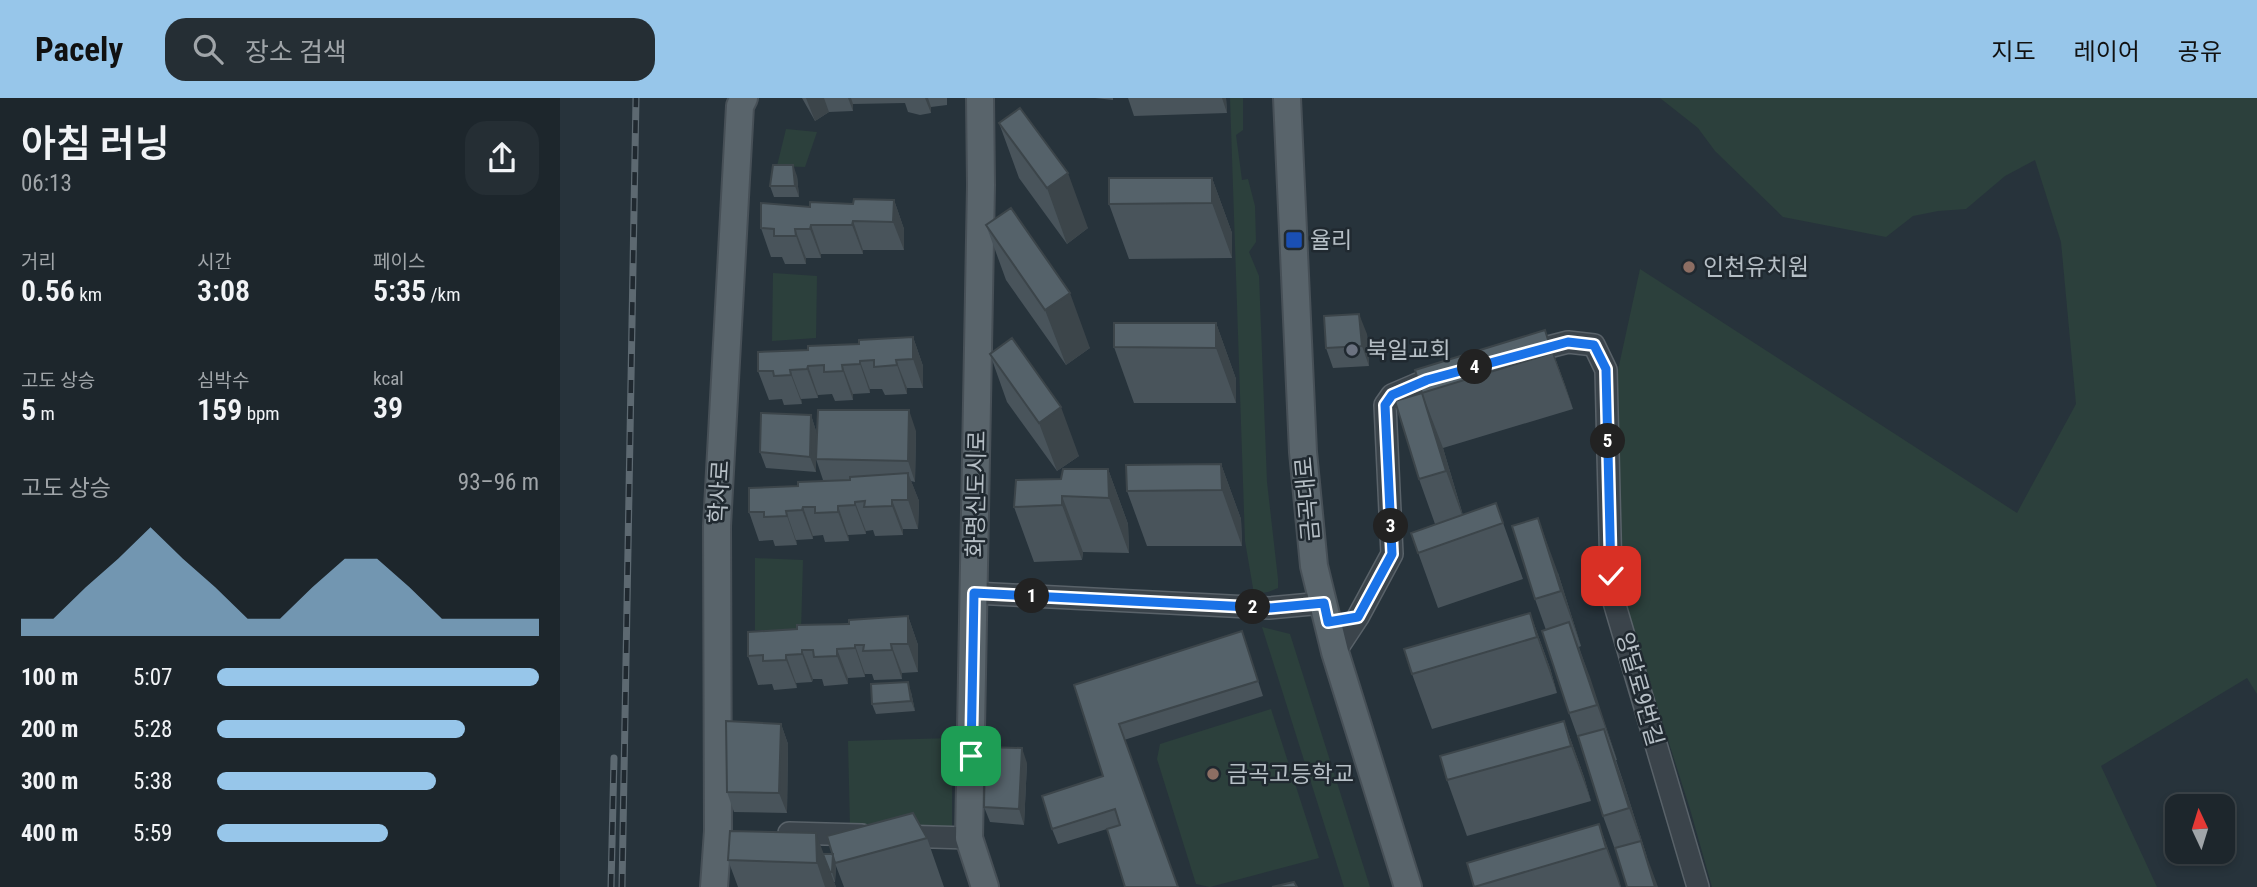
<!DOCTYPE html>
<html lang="ko">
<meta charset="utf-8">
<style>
:root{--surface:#1d262c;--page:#252e34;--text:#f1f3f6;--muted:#a0a5a9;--line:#3b4348;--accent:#97c6ea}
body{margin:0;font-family:"Roboto Condensed","Noto Sans KR",sans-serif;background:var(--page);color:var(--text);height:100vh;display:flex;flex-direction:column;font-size:26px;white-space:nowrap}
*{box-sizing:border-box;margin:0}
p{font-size:23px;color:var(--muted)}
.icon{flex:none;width:38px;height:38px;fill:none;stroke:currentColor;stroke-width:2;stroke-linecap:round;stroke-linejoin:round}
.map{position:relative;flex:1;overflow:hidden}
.panel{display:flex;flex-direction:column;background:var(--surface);width:560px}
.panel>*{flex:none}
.needle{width:46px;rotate:356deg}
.tools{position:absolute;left:1605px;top:696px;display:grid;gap:14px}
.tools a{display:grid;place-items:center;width:70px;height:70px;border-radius:14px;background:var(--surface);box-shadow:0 4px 10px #0003,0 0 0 2px var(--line);font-size:35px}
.pin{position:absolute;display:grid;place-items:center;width:60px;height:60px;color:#fff;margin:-30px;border-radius:14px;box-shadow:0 4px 10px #0006}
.km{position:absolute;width:35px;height:35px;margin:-18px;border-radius:50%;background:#222;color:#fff;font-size:19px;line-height:35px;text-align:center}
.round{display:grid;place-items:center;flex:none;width:74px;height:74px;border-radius:21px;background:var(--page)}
.headline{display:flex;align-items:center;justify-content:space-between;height:119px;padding:0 21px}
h1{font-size:38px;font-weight:600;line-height:52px}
.stats{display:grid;grid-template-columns:repeat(3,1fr);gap:10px;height:119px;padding:7px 21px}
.stats div{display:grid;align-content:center}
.stats b{font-size:30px;font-weight:600}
.stats small{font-size:19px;font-weight:400}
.stats p{font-size:19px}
.chart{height:196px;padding:14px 21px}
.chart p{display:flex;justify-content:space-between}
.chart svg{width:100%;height:126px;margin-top:7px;fill:var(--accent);opacity:.7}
ul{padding:0 21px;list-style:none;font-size:23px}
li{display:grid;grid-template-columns:112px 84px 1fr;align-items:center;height:52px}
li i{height:18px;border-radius:9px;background:var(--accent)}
header{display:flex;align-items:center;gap:42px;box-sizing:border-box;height:98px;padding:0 35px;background:var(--accent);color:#111}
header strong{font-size:33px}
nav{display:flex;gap:38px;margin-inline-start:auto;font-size:24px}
.search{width:490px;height:63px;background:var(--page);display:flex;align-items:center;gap:18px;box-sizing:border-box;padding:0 24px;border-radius:21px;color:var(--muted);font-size:26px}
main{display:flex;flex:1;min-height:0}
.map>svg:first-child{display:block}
</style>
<header>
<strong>Pacely</strong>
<div class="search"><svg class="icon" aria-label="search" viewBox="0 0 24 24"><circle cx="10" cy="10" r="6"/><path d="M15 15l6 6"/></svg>장소 검색</div>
<nav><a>지도</a><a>레이어</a><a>공유</a></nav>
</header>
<main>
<section class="panel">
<div class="headline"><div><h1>아침 러닝</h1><p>06:13</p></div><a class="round"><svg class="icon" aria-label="share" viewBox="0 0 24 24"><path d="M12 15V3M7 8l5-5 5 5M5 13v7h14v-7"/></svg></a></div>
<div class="stats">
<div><p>거리</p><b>0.56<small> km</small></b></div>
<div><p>시간</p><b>3:08</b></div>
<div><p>페이스</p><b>5:35<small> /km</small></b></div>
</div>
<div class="stats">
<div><p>고도 상승</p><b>5<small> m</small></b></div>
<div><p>심박수</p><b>159<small> bpm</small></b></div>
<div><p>kcal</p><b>39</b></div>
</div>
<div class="chart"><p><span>고도 상승</span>93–96 m</p>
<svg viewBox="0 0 160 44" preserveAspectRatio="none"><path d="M0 44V38L10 38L20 27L30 17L40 6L50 17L60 27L70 38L80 38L90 27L100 17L110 17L120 27L130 38L140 38L150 38L160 38V44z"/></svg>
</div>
<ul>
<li><b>100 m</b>5:07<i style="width:100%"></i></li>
<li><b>200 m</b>5:28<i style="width:77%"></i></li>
<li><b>300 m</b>5:38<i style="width:68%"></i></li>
<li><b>400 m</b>5:59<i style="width:53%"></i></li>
</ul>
</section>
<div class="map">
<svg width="1697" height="789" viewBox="0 0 1697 789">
<rect width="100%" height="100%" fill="#27333b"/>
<path fill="#2c403c" d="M 670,0 L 683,0 L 683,32 L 676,37 L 682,82 L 688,81 L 695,108 L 696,144 L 689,154 L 699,178 L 707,384 L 718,481 L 718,490 L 708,494 L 694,496 L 685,443 Z
M 1100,0 L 1697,0 L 1697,596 L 1687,580 L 1541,668 L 1597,789 L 1152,789 L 1130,711 L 1061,494 L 1055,286 L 1080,171 L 1457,415 L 1516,306 L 1501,144 L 1475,62 L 1445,78 L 1406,111 L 1378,113 L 1353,118 L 1326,139 L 1223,119 L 1155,53 L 1138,30 Z
M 226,31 L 257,34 L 245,69 L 217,68 Z
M 213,175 L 257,178 L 256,240 L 212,243 Z
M 195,460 L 243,462 L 241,533 L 195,532 Z
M 702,529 L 730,536 L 810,789 L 784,789 Z
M 711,611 L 759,760 L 650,789 L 636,786 L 597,661 L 600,646 Z
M 392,640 L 392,730 L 290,729 L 288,643 Z"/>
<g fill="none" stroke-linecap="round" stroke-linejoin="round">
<g stroke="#596269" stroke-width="24">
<path id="minor" d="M 965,255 L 1008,244 L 1034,247 L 1046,272 L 1051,478 L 1054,504 L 1138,789
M 414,495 L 709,510 L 763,505
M 775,554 L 798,519 L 832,456 L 825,307 L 832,297 L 867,282 L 887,277
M 229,735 L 302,737
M 338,738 L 409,740"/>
</g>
<g stroke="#475057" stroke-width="30">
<path id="major" d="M 420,0 L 421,87 L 409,740 L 425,789
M 727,0 L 743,354 L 754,468 L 775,554 L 848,789
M 154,789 L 158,733 L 157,428 L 180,8 L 184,0"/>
</g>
<use href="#minor" stroke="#3b444b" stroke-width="21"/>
<use href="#major" stroke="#59646b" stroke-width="26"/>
<g stroke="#5d6971" stroke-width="7">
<path id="rail" d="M 51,789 L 54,660
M 62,789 L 76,0"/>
</g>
<use href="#rail" stroke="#202930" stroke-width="4.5" stroke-dasharray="13" stroke-linecap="butt"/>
</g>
<path fill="#49545b" d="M 242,0 L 387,0 L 387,7 L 371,9 L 371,15 L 360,17 L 348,14 L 345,5 L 293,6 L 293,13 L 269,14 L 255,23 Z
M 535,0 L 553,0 L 553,2 Z
M 568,0 L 666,0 L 667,15 L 574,18 Z
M 439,25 L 528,130 L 507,146 L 459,80 Z
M 237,78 L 239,99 L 214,99 L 210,88 Z
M 652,80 L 672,135 L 672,160 L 569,161 L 549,106 Z
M 334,102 L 344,131 L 344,152 L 303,152 L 303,156 L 261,156 L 261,160 L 246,160 L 246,166 L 225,166 L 222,159 L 211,159 L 201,130 L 250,109 Z
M 426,127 L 530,250 L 506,267 L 446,182 Z
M 656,225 L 676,281 L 676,305 L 574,305 L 554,249 Z
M 985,232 L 1005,287 L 1013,311 L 883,350 L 903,417 L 936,405 L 963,481 L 878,510 L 851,435 L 875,426 L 859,381 L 862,295 Z
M 807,236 L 809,268 L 773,270 L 766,250 Z
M 353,239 L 363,268 L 363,290 L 347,290 L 347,296 L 325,297 L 322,291 L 310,291 L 310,295 L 293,296 L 293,302 L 275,303 L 272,296 L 258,297 L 258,300 L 241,301 L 242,306 L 224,307 L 222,301 L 209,302 L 198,273 L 248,252 Z
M 430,256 L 519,358 L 497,373 L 447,304 Z
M 251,317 L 256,333 L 256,374 L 206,370 L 200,354 Z
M 356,333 L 355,384 L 351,383 L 359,403 L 358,431 L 343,431 L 343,437 L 315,438 L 313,432 L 306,433 L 306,436 L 288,437 L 289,443 L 265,444 L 263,437 L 253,438 L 253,441 L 236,442 L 237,447 L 215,448 L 213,442 L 199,443 L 189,414 L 238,388 L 290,382 L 263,382 L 256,361 Z
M 661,366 L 681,421 L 682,448 L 587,448 L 567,393 Z
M 548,371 L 568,426 L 569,455 L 523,454 L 522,462 L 474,464 L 454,409 L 501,381 Z
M 998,475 L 1021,548 L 1019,549 L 1057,662 L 1056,662 L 1064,686 L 1087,759 L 1062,771 L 1043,718 L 1022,651 L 1009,615 L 986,532 L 975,501 Z
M 970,515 L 990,570 L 997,595 L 872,631 L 852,576 Z
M 348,518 L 358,547 L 358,574 L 342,575 L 342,581 L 314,582 L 312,576 L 305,576 L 305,579 L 288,580 L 288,586 L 264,588 L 262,581 L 253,581 L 252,584 L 236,585 L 237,590 L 214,592 L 212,586 L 198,587 L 188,558 L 237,531 Z
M 687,549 L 703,598 L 564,642 L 560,727 L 498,746 L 492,731 L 543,678 L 514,587 Z
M 351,594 L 355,613 L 316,616 L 312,606 Z
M 1004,623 L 1024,679 L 1031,703 L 907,738 L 887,682 Z
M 221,626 L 228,646 L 227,715 L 174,714 L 167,694 Z
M 467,665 L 464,727 L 430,724 L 424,709 Z
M 1039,726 L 1061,789 L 915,789 Z
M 367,740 L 384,789 L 284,789 L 276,768 L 275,784 L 274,784 L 276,789 L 178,789 L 168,762 L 272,756 Z"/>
<path fill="#3c454a" d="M 246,0 L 264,0 L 269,14 L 255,23 Z
M 288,0 L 291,0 L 293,6 L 293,13 Z
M 365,0 L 368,0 L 371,9 L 371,15 Z
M 662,0 L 666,0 L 667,15 Z
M 233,67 L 237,78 L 239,99 L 235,88 Z
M 508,75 L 528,130 L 507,146 L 487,90 Z
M 652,80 L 672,135 L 672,160 L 652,105 Z
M 334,102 L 344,131 L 344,152 L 333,124 Z
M 293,123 L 303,152 L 303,156 L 292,127 Z
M 251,127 L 261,156 L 261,160 L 250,131 Z
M 235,131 L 246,160 L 246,166 L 236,138 Z
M 510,195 L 530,250 L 506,267 L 485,212 Z
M 799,216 L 807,236 L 809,268 L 802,248 Z
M 656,225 L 676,281 L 676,305 L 656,250 Z
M 985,232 L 1005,287 L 1013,311 L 992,255 Z
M 353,239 L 363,268 L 363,290 L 353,261 Z
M 336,262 L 347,290 L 347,296 L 337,267 Z
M 300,263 L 310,291 L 310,295 L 300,266 Z
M 282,267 L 293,296 L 293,302 L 283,273 Z
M 248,268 L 258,297 L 258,300 L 247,271 Z
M 230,272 L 241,301 L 242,306 L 231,277 Z
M 862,295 L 883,350 L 906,428 L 886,373 Z
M 501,309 L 519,358 L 497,373 L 479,325 Z
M 349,312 L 356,333 L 355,384 L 348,363 Z
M 251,317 L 256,333 L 256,374 L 250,359 Z
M 661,366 L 681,421 L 682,448 L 662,392 Z
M 548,371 L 568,426 L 569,455 L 549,400 Z
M 348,375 L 359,403 L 358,431 L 348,402 Z
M 502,398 L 523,454 L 522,462 L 502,407 Z
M 332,402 L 343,431 L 343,437 L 332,408 Z
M 295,404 L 306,433 L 306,436 L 295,407 Z
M 278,408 L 288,437 L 289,443 L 278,414 Z
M 243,409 L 253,438 L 253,441 L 242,412 Z
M 226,413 L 236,442 L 237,447 L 227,418 Z
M 978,420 L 998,475 L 1021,548 L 1001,493 Z
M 970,515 L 990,570 L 997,595 L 977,539 Z
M 348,518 L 358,547 L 358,574 L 348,546 Z
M 1009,524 L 1030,579 L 1057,662 L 1037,607 Z
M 331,546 L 342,575 L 342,581 L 332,552 Z
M 295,547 L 305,576 L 305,579 L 295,550 Z
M 277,551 L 288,580 L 288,586 L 277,558 Z
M 242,552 L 253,581 L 252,584 L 242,556 Z
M 226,557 L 236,585 L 237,590 L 226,562 Z
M 348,584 L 351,594 L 355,613 L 351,603 Z
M 1004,623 L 1024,679 L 1031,703 L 1011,648 Z
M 221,626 L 228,646 L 227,715 L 219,695 Z
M 1044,631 L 1064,686 L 1087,759 L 1098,789 L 1095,789 L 1083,749 L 1069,710 Z
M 462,650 L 467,665 L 464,727 L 459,711 Z
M 1039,726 L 1059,781 L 1061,789 L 1060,789 L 1046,750 Z
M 256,735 L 276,789 L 265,789 L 257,765 Z
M 273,756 L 276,768 L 275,784 L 272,774 Z"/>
<path fill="#55626a" stroke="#3c454a" stroke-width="2" d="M 460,10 L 508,75 L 487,90 L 439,25 Z
M 213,67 L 233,67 L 235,88 L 210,88 Z
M 549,80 L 652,80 L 652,105 L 549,106 Z
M 294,101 L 334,102 L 333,124 L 293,123 L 292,127 L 251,127 L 250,131 L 235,131 L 236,138 L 214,138 L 214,131 L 201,130 L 201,105 L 250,109 L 250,104 L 293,106 Z
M 451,110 L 510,195 L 485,212 L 426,127 Z
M 799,216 L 802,248 L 766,250 L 764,218 Z
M 554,225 L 656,225 L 656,250 L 554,249 Z
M 985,232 L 992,255 L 862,295 L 855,272 Z
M 353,239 L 353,261 L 336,262 L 337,267 L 314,269 L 314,262 L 300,263 L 300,266 L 282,267 L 283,273 L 264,274 L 264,267 L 248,268 L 247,271 L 230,272 L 231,277 L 214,278 L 213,273 L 198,273 L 198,254 L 248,252 L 248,248 L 299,246 L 299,242 Z
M 452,240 L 501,309 L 479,325 L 430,256 Z
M 862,295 L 886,373 L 859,381 L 835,303 Z
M 258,312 L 349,312 L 348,363 L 256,361 Z
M 201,315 L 251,317 L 250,359 L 200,354 Z
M 661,366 L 662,392 L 567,393 L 566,367 Z
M 503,371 L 548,371 L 549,400 L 502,398 L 502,407 L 454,409 L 456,382 L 501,381 Z
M 348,375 L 348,402 L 332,402 L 332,408 L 304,409 L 305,403 L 295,404 L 295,407 L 278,408 L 278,414 L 255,415 L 255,409 L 243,409 L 242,412 L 226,413 L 227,418 L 204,419 L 204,414 L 189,414 L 189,390 L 238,388 L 238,384 L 290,382 L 290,379 Z
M 936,405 L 943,425 L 858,455 L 851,435 Z
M 978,420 L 1001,493 L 975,501 L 952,428 Z
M 970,515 L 977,539 L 852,576 L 844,551 Z
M 348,518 L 348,546 L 331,546 L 332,552 L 303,553 L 304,547 L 295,547 L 295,550 L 277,551 L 277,558 L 254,559 L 253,552 L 242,552 L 242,556 L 226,557 L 226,562 L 203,563 L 203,557 L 188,558 L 188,534 L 237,531 L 237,527 L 289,526 L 289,522 Z
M 1009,524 L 1037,607 L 1009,615 L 982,533 Z
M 682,533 L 698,583 L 559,626 L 618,789 L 565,789 L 547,731 L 560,727 L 555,711 L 492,731 L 482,698 L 543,678 L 514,587 Z
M 348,584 L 351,603 L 312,606 L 311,586 Z
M 166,623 L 221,626 L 219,695 L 167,694 Z
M 1004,623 L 1011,648 L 887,682 L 880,658 Z
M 1044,631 L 1069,710 L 1043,718 L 1018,638 Z
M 425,649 L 462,650 L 459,711 L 424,709 Z
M 353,715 L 367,740 L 275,765 L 267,738 Z
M 1039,726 L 1046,750 L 914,789 L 907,765 Z
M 170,733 L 256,735 L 257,765 L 168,762 Z
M 1081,743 L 1095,789 L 1067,789 L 1055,750 Z
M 263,756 L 273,756 L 272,774 L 270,774 Z
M 734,784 L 737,789 L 712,789 Z"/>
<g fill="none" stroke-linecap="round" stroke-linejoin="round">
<g stroke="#fff" stroke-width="14">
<path id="route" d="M 411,658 L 414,495 L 709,510 L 764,505 L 768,524 L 798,519 L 832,456 L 825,307 L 832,297 L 867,282 L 1008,244 L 1034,247 L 1046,271 L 1051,478"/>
</g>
<use href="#route" stroke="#1a73e8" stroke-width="9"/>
</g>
<rect fill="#1a4fb4" stroke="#202930" stroke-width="2.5" x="725" y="133" width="18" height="18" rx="3.5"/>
<g fill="#8d6e63" stroke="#202930" stroke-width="2.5">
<circle cx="1129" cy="169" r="7"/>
<circle cx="653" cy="676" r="7"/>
</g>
<circle fill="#6b7280" stroke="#202930" stroke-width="2.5" cx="792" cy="252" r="7"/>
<g text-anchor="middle" stroke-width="5" stroke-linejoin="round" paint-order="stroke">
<g font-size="23" fill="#b6bfc6" stroke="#202930" text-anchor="start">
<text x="750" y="150">율리</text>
<text x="1143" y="177">인천유치원</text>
<text x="806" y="260">북일교회</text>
<text x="667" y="684">금곡고등학교</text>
</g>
<g font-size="23" fill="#b6bfc6" stroke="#202930">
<text transform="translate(159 394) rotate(-87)" y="8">학사로</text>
<text transform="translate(416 396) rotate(-89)" y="8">화명신도시로</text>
<text transform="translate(747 401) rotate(-95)" y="8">금곡대로</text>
<text transform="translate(1080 591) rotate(74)" y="8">양달로9번길</text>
</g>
</g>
</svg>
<div class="tools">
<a><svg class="needle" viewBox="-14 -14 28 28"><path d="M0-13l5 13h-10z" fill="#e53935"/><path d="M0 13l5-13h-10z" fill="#a0a5a9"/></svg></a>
</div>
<div class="pin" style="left:411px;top:658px;background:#1e9e55"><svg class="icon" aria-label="arrive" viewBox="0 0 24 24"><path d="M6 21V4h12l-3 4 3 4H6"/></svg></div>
<div class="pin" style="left:1051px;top:478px;background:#d93025"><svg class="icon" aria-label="check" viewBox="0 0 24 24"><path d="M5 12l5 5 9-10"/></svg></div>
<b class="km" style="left:472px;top:498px">1</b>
<b class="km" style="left:693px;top:509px">2</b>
<b class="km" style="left:831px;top:428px">3</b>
<b class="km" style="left:915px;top:269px">4</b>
<b class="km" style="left:1048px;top:343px">5</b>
</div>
</main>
